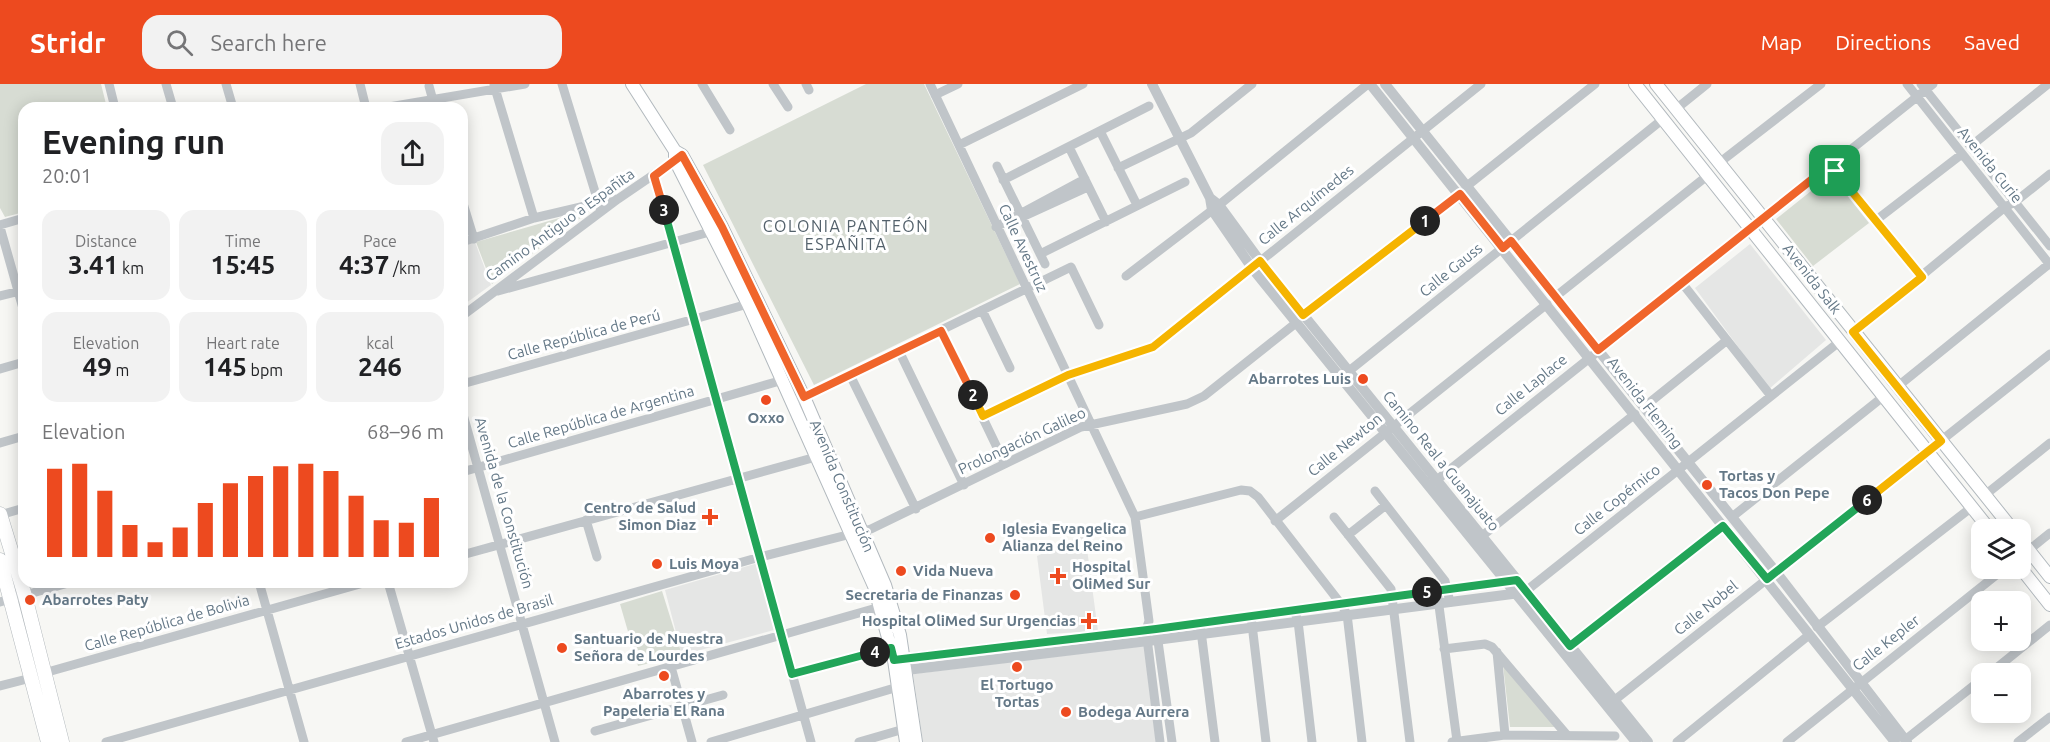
<!DOCTYPE html>
<meta charset="utf-8">
<style>
:root{--surface:#fff;--page:#f2f2f2;--text:#202124;--muted:#757577;--accent:#ed4a1f}
body{margin:0;font-family:Ubuntu,sans-serif;background:var(--page);color:var(--text);height:100vh;display:flex;flex-direction:column;font-size:22px;white-space:nowrap}
*{box-sizing:border-box;margin:0}
p{font-size:20px;color:var(--muted)}
.icon{flex:none;width:33px;height:33px;fill:none;stroke:currentColor;stroke-width:2;stroke-linecap:round;stroke-linejoin:round}
.map{position:relative;flex:1;overflow:hidden}
.sheet{position:absolute;left:18px;top:18px;width:450px;height:486px;display:flex;flex-direction:column;background:var(--surface);border-radius:18px;box-shadow:0 3px 15px #0003}
.sheet>*{flex:none}
.fabs{position:absolute;left:1971px;top:435px;display:grid;gap:12px}
.fabs a{display:grid;place-items:center;width:60px;height:60px;border-radius:12px;background:var(--surface);box-shadow:0 3px 15px #0003;font-size:30px}
.pin{position:absolute;display:grid;place-items:center;width:51px;height:51px;color:#fff;margin:-26px;border-radius:12px;box-shadow:0 3px 9px #0006}
.km{position:absolute;width:30px;height:30px;margin:-15px;border-radius:50%;background:#222;color:#fff;font-size:16px;line-height:30px;text-align:center}
.round{display:grid;place-items:center;flex:none;width:63px;height:63px;border-radius:18px;background:var(--page)}
.head{display:flex;align-items:center;justify-content:space-between;height:102px;padding:0 24px}
h1{font-size:33px;font-weight:600;line-height:45px}
.figures{display:grid;grid-template-columns:repeat(3,1fr);gap:9px;height:102px;padding:6px 24px}
.figures div{display:grid;align-content:center;border-radius:15px;background:var(--page);text-align:center}
.figures b{font-size:26px;font-weight:600}
.figures small{font-size:16px;font-weight:400}
.figures p{font-size:16px}
.chart{height:168px;padding:12px 24px}
.chart p{display:flex;justify-content:space-between}
.chart svg{width:100%;height:108px;margin-top:6px;stroke:var(--accent);stroke-width:6}
header{display:flex;align-items:center;gap:36px;box-sizing:border-box;height:84px;padding:0 30px;background:var(--accent);color:#fff}
header strong{font-size:28px}
nav{display:flex;gap:33px;margin-inline-start:auto;font-size:21px}
.search{width:420px;height:54px;background:var(--page);display:flex;align-items:center;gap:15px;box-sizing:border-box;padding:0 21px;border-radius:18px;color:var(--muted);font-size:22px}
.map>svg:first-child{display:block}
</style>
<header>
<strong>Stridr</strong>
<div class="search"><svg class="icon" aria-label="search" viewBox="0 0 24 24"><circle cx="10" cy="10" r="6"/><path d="M15 15l6 6"/></svg>Search here</div>
<nav><a>Map</a><a>Directions</a><a>Saved</a></nav>
</header>
<div class="map">
<svg width="2050" height="658" viewBox="0 0 2050 658">
<rect width="100%" height="100%" fill="#f7f7f4"/>
<path fill="#e5e6e5" d="M 475,158 L 491,201 L 462,222 L 462,161 Z
M 1750,160 L 1826,256 L 1769,305 L 1695,204 Z
M 1085,450 L 1098,547 L 1047,550 L 1037,472 Z
M 758,479 L 774,546 L 682,571 L 665,506 Z
M 1144,562 L 1156,658 L 923,658 L 913,590 Z"/>
<path fill="#d7dcd3" d="M 0,0 L 101,0 L 107,24 L 24,24 L 24,128 L 5,133 L 0,124 Z
M 866,0 L 924,0 L 1020,200 L 814,301 L 703,81 Z
M 1831,91 L 1869,139 L 1813,182 L 1776,135 Z
M 594,124 L 498,195 L 492,200 L 476,158 Z
M 662,507 L 682,571 L 638,582 L 620,520 Z
M 1503,581 L 1555,643 L 1510,643 Z"/>
<g fill="none" stroke-linecap="round" stroke-linejoin="round">
<g stroke="#b2b9be" stroke-width="14">
<path id="secondary" d="M 632,0 L 675,67 L 675,76 L 748,220 L 874,502 L 894,576 L 906,658
M 1635,0 L 1990,446
M 1656,0 L 2013,446
M 675,67 L 682,71 L 722,143 L 804,313 L 885,501 L 900,551 L 916,658
M 2020,455 L 2050,493
M 2020,483 L 2050,521"/>
</g>
<g stroke="#b3b9bd" stroke-width="15">
<path id="primary" d="M 0,430 L 25,512 L 62,658
M 0,476 L 48,658"/>
</g>
<path stroke="#c0c5c9" stroke-width="9" d="M 109,0 L 115,24
M 166,0 L 173,24
M 226,0 L 233,24
M 360,0 L 366,24
M 562,0 L 600,124
M 702,0 L 730,46
M 773,0 L 788,23
M 806,0 L 809,6
M 930,0 L 1135,433 L 1149,537 L 1146,546 L 1160,658
M 1907,0 L 2050,181
M 1921,0 L 2050,162
M 494,1 L 534,134
M 429,2 L 435,24
M 935,11 L 958,0
M 383,24 L 525,0
M 1676,25 L 1707,0
M 1100,47 L 1137,121
M 959,61 L 1083,0
M 1971,62 L 2048,0
M 1069,63 L 1106,138
M 1719,79 L 1821,0
M 1830,81 L 1922,193
M 997,82 L 1045,180
M 1118,84 L 1191,49 L 1252,0
M 654,91 L 811,658
M 1003,96 L 1149,22
M 1467,102 L 1595,0
M 462,116 L 474,155
M 1018,135 L 1088,103
M 1875,137 L 1962,70
M 0,141 L 24,134
M 0,143 L 24,228
M 996,143 L 1085,95
M 462,158 L 534,134 L 615,115
M 1040,170 L 1185,98
M 1126,192 L 1219,121 L 1368,0
M 1682,199 L 1771,312
M 498,207 L 713,147
M 0,212 L 24,206
M 1555,213 L 1707,92
M 982,226 L 1010,284
M 1303,230 L 1459,110
M 462,232 L 618,115 L 678,74
M 941,247 L 1005,380
M 1853,248 L 2005,123 L 2015,118 L 2050,90
M 899,267 L 964,401
M 0,285 L 24,278
M 850,291 L 916,425
M 1344,291 L 1663,35
M 462,300 L 748,220
M 1897,303 L 2049,180
M 793,318 L 1071,183 L 1099,241
M 1644,323 L 1726,257
M 462,327 L 555,658
M 983,332 L 1068,291 L 1153,263 L 1161,257 L 1481,0
M 0,359 L 24,352
M 462,388 L 783,296
M 1433,399 L 1933,0
M 1375,407 L 1445,497 L 1450,518
M 1985,411 L 2050,359
M 0,431 L 24,424
M 1135,433 L 1241,406 L 1250,407 L 1258,413 L 1341,520 L 1347,530 L 1362,658
M 1334,433 L 1391,505 L 1410,658
M 1732,433 L 1884,312
M 586,436 L 597,473
M 1275,437 L 1547,220
M 1348,451 L 1386,421
M 1477,456 L 1635,330
M 2029,466 L 2050,449
M 462,471 L 816,373
M 259,498 L 304,658
M 388,498 L 434,658
M 1437,507 L 1457,657
M 1526,507 L 1839,258
M 0,518 L 72,498
M 1294,526 L 1298,537 L 1312,658
M 1251,532 L 1266,658
M 1200,539 L 1215,658
M 1817,543 L 1972,423
M 1157,550 L 1172,658
M 1570,562 L 1723,442
M 1444,565 L 1485,560 L 1492,563 L 1566,650
M 1497,568 L 1505,651
M 671,583 L 692,658
M 44,589 L 367,498
M 792,590 L 891,564
M 1989,590 L 2050,541
M 0,602 L 31,594
M 1611,619 L 2050,270
M 595,647 L 723,611
M 1905,656 L 1982,595
M 106,658 L 760,473 L 871,445 L 1081,343 L 1187,320 L 1204,312 L 1296,239
M 406,658 L 880,523
M 711,658 L 898,603
M 859,658 L 904,645
M 1452,658 L 1505,651 L 1615,652
M 1677,658 L 1809,551
M 1787,658 L 2005,484
M 2018,658 L 2050,633"/>
<path stroke="#c0c5c9" stroke-width="10" d="M 1152,0 L 1210,114 L 1212,126 L 1252,184 L 1636,658
M 1370,0 L 1895,658
M 1385,0 L 1776,488 L 1907,658
M 1210,114 L 1219,121 L 1260,177 L 1648,658
M 896,575 L 1156,545 L 1511,497
M 898,587 L 1148,557 L 1520,509"/>
<use href="#secondary" stroke="#fff" stroke-width="12"/>
<use href="#primary" stroke="#fff" stroke-width="14"/>
</g>
<g fill="none" stroke-linecap="round" stroke-linejoin="round">
<g stroke="#fff" stroke-width="12">
<path id="split-1" d="M 1425,137 L 1460,110 L 1503,164 L 1511,157 L 1598,266 L 1830,81 L 1835,87"/>
</g>
<g stroke="#fff" stroke-width="12">
<path id="split-2" d="M 973,311 L 983,332 L 1068,291 L 1153,263 L 1260,177 L 1303,231 L 1425,137"/>
</g>
<g stroke="#fff" stroke-width="12">
<path id="split-3" d="M 664,126 L 654,92 L 682,71 L 722,143 L 804,313 L 941,247 L 973,311"/>
</g>
<g stroke="#fff" stroke-width="12">
<path id="split-4" d="M 664,126 L 792,590 L 875,568"/>
</g>
<g stroke="#fff" stroke-width="12">
<path id="split-5" d="M 875,568 L 891,564 L 894,576 L 1156,545 L 1427,508"/>
</g>
<g stroke="#fff" stroke-width="12">
<path id="split-6" d="M 1427,508 L 1517,496 L 1570,562 L 1723,442 L 1767,495 L 1867,416"/>
</g>
<g stroke="#fff" stroke-width="12">
<path id="split-7" d="M 1835,87 L 1922,193 L 1853,248 L 1941,357 L 1867,416"/>
</g>
<use href="#split-1" stroke="#f0652b" stroke-width="8"/>
<use href="#split-2" stroke="#f5b400" stroke-width="8"/>
<use href="#split-3" stroke="#f0652b" stroke-width="8"/>
<use href="#split-4" stroke="#22a559" stroke-width="8"/>
<use href="#split-5" stroke="#22a559" stroke-width="8"/>
<use href="#split-6" stroke="#22a559" stroke-width="8"/>
<use href="#split-7" stroke="#f5b400" stroke-width="8"/>
</g>
<g fill="#ed4a1f" stroke="#fff" stroke-width="2">
<circle cx="1363" cy="295" r="6"/>
<circle cx="766" cy="316" r="6"/>
<circle cx="1707" cy="401" r="6"/>
<path d="M707 424h6v6h6v6h-6v6h-6v-6h-6v-6h6z"/>
<circle cx="990" cy="454" r="6"/>
<circle cx="657" cy="480" r="6"/>
<circle cx="901" cy="487" r="6"/>
<path d="M1055 483h6v6h6v6h-6v6h-6v-6h-6v-6h6z"/>
<circle cx="1015" cy="511" r="6"/>
<circle cx="30" cy="516" r="6"/>
<path d="M1086 528h6v6h6v6h-6v6h-6v-6h-6v-6h6z"/>
<circle cx="562" cy="564" r="6"/>
<circle cx="1017" cy="583" r="6"/>
<circle cx="664" cy="592" r="6"/>
<circle cx="1066" cy="628" r="6"/>
</g>
<g text-anchor="middle" stroke-width="6" stroke-linejoin="round" paint-order="stroke">
<g font-size="15" fill="#647887" stroke="#fff">
<text transform="translate(1990 81) rotate(51)" y="5">Avenida Curie</text>
<text transform="translate(1306 121) rotate(-39)" y="5">Calle Arquímedes</text>
<text transform="translate(560 141) rotate(-36)" y="5">Camino Antiguo a Españita</text>
<text transform="translate(1023 164) rotate(65)" y="5">Calle Avestruz</text>
<text transform="translate(1451 186) rotate(-39)" y="5">Calle Gauss</text>
<text transform="translate(1812 195) rotate(52)" y="5">Avenida Salk</text>
<text transform="translate(584 251) rotate(-15)" y="5">Calle República de Perú</text>
<text transform="translate(1531 301) rotate(-39)" y="5">Calle Laplace</text>
<text transform="translate(1645 319) rotate(52)" y="5">Avenida Fleming</text>
<text transform="translate(601 333) rotate(-16)" y="5">Calle República de Argentina</text>
<text transform="translate(1022 357) rotate(-25)" y="5">Prolongación Galileo</text>
<text transform="translate(1345 361) rotate(-39)" y="5">Calle Newton</text>
<text transform="translate(1441 377) rotate(51)" y="5">Camino Real a Guanajuato</text>
<text transform="translate(842 402) rotate(67)" y="5">Avenida Constitución</text>
<text transform="translate(1617 416) rotate(-38)" y="5">Calle Copérnico</text>
<text transform="translate(504 419) rotate(74)" y="5">Avenida de la Constitución</text>
<text transform="translate(1706 524) rotate(-39)" y="5">Calle Nobel</text>
<text transform="translate(474 538) rotate(-16)" y="5">Estados Unidos de Brasil</text>
<text transform="translate(167 539) rotate(-16)" y="5">Calle República de Bolivia</text>
<text transform="translate(1886 559) rotate(-38)" y="5">Calle Kepler</text>
</g>
<g font-size="15" font-weight="bold" fill="#647887" stroke="#fff" text-anchor="start">
<text x="1351" y="300" text-anchor="end">Abarrotes Luis</text>
<text x="766" y="339" text-anchor="middle">Oxxo</text>
<text x="1719" y="397">Tortas y<tspan x="1719" dy="17">Tacos Don Pepe</tspan></text>
<text x="696" y="429" text-anchor="end">Centro de Salud<tspan x="696" dy="17">Simon Diaz</tspan></text>
<text x="1002" y="450">Iglesia Evangelica<tspan x="1002" dy="17">Alianza del Reino</tspan></text>
<text x="669" y="485">Luis Moya</text>
<text x="1072" y="488">Hospital<tspan x="1072" dy="17">OliMed Sur</tspan></text>
<text x="913" y="492">Vida Nueva</text>
<text x="1003" y="516" text-anchor="end">Secretaria de Finanzas</text>
<text x="42" y="521">Abarrotes Paty</text>
<text x="1076" y="542" text-anchor="end">Hospital OliMed Sur Urgencias</text>
<text x="574" y="560">Santuario de Nuestra<tspan x="574" dy="17">Señora de Lourdes</tspan></text>
<text x="1017" y="606" text-anchor="middle">El Tortugo<tspan x="1017" dy="17">Tortas</tspan></text>
<text x="664" y="615" text-anchor="middle">Abarrotes y<tspan x="664" dy="17">Papeleria El Rana</tspan></text>
<text x="1078" y="633">Bodega Aurrera</text>
</g>
<g font-size="16" letter-spacing="1.5" fill="#53616b" stroke="#fff">
<text x="846" y="148">COLONIA PANTEÓN<tspan x="846" dy="18">ESPAÑITA</tspan></text>
</g>
</g>
</svg>
<div class="fabs">
<a><svg class="icon" aria-label="layers" viewBox="0 0 24 24"><path d="M12 4l9 5-9 5-9-5zM3 14l9 5 9-5"/></svg></a>
<a>+</a>
<a>−</a>
</div>
<div class="pin" style="left:1835px;top:87px;background:#1e9e55"><svg class="icon" aria-label="arrive" viewBox="0 0 24 24"><path d="M6 21V4h12l-3 4 3 4H6"/></svg></div>
<b class="km" style="left:1425px;top:137px">1</b>
<b class="km" style="left:973px;top:311px">2</b>
<b class="km" style="left:664px;top:126px">3</b>
<b class="km" style="left:875px;top:568px">4</b>
<b class="km" style="left:1427px;top:508px">5</b>
<b class="km" style="left:1867px;top:416px">6</b>
<section class="sheet">
<div class="head"><div><h1>Evening run</h1><p>20:01</p></div><a class="round"><svg class="icon" aria-label="share" viewBox="0 0 24 24"><path d="M12 15V3M7 8l5-5 5 5M5 13v7h14v-7"/></svg></a></div>
<div class="figures">
<div><p>Distance</p><b>3.41<small> km</small></b></div>
<div><p>Time</p><b>15:45</b></div>
<div><p>Pace</p><b>4:37<small> /km</small></b></div>
</div>
<div class="figures">
<div><p>Elevation</p><b>49<small> m</small></b></div>
<div><p>Heart rate</p><b>145<small> bpm</small></b></div>
<div><p>kcal</p><b>246</b></div>
</div>
<div class="chart"><p><span>Elevation</span>68–96 m</p>
<svg viewBox="0 0 160 44" preserveAspectRatio="none"><path d="M5 44V8M15 44V6M25 44V17M35 44V31M45 44V38M55 44V32M65 44V22M75 44V14M85 44V11M95 44V7M105 44V6M115 44V9M125 44V19M135 44V29M145 44V30M155 44V20"/></svg>
</div>
</section>
</div>
